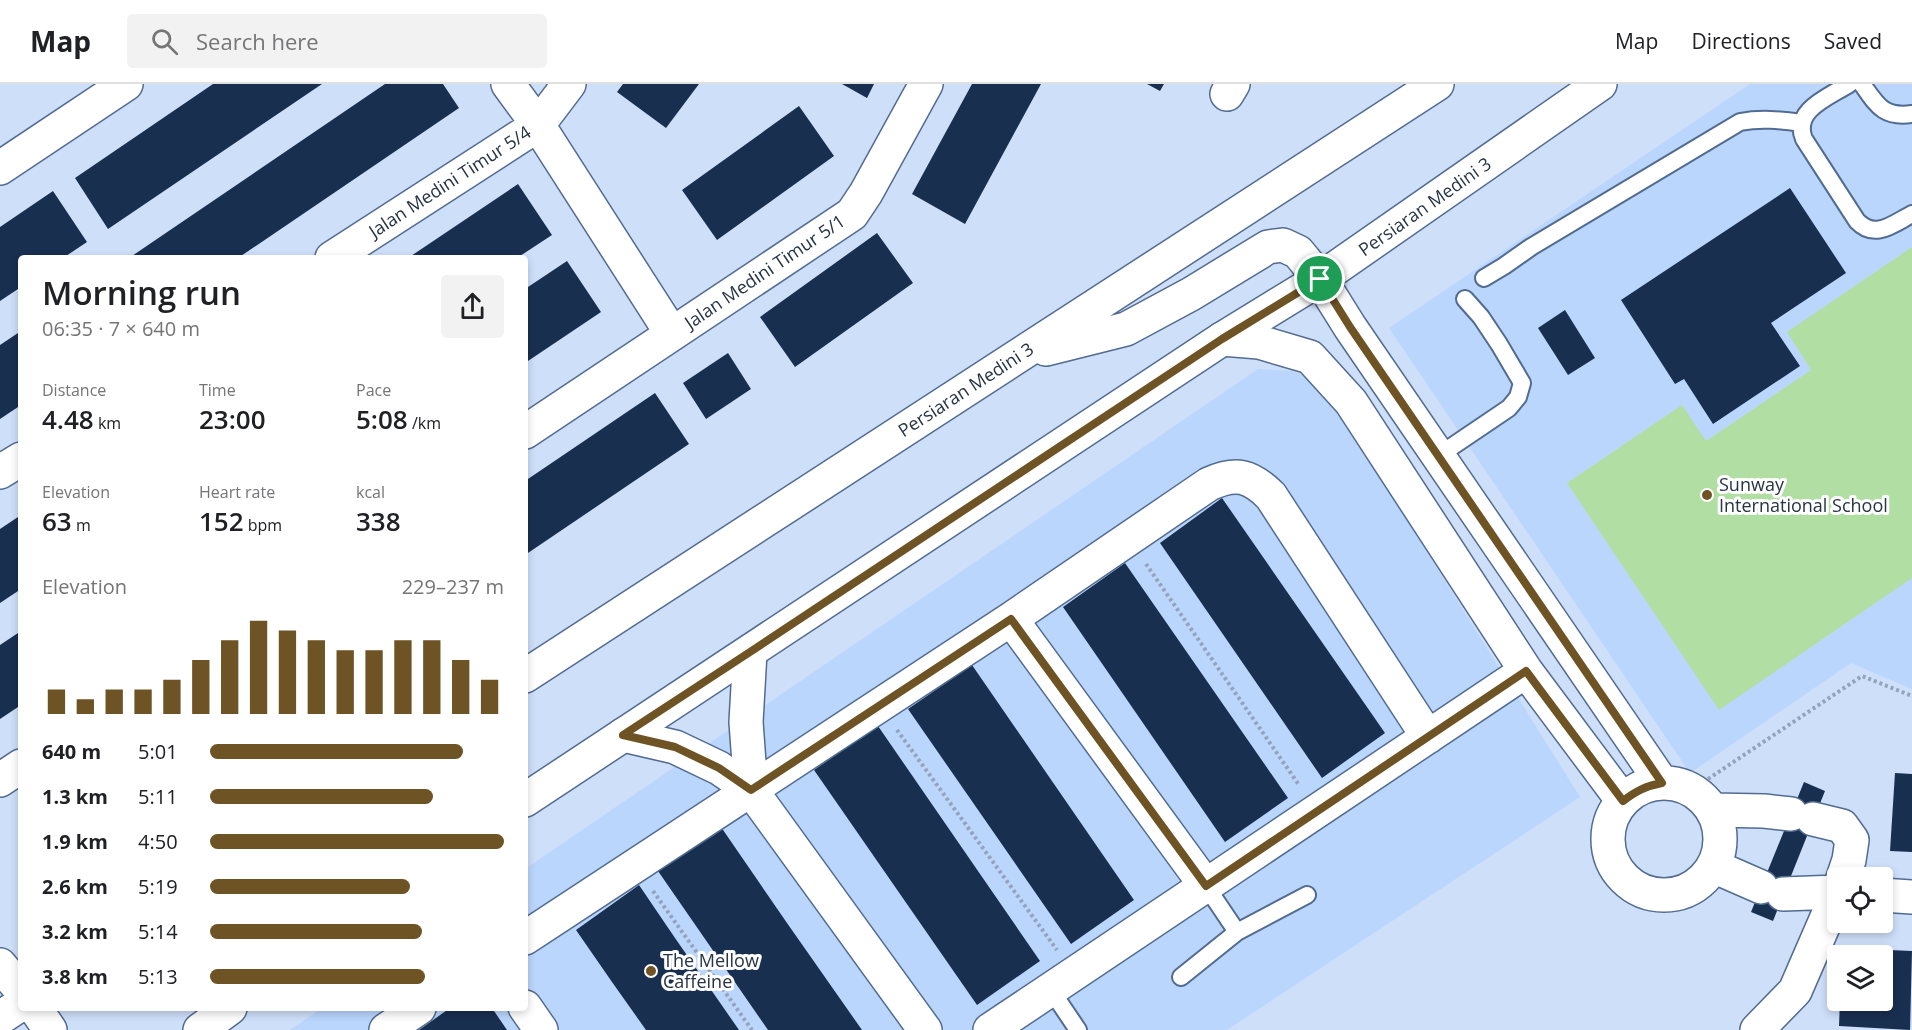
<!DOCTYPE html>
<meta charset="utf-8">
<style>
:root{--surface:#fff;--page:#f2f2f2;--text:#202124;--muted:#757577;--line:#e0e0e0;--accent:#6e5325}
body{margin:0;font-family:"Open Sans",sans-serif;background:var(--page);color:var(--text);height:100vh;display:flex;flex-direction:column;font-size:22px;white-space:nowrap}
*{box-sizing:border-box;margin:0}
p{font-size:20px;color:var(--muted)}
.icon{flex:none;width:33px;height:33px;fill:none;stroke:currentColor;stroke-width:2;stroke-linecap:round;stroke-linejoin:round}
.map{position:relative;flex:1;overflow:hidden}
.panel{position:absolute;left:18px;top:171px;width:510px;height:756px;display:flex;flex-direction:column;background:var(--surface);border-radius:6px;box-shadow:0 3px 9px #0003}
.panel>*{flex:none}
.tools{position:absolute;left:1827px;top:783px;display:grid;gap:12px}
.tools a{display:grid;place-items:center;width:66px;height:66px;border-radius:6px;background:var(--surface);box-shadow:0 3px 9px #0003;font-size:30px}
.pin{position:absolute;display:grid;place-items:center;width:51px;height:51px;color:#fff;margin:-26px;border:3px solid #fff;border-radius:50%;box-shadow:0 2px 6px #0007}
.round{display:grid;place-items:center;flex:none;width:63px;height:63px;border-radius:6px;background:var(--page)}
.head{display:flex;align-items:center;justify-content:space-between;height:102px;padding:0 24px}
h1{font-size:33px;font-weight:600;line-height:45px}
.metrics{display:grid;grid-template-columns:repeat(3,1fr);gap:9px;height:102px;padding:6px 24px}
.metrics div{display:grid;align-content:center}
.metrics b{font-size:26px;font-weight:600}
.metrics small{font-size:16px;font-weight:400}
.metrics p{font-size:16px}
.chart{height:168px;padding:12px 24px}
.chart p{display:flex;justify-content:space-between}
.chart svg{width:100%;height:108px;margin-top:6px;stroke:var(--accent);stroke-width:6}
ul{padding:0 24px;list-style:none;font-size:20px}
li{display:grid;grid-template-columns:96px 72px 1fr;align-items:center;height:45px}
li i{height:15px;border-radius:8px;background:var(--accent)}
header{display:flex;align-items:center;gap:36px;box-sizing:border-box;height:84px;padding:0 30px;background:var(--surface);border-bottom:2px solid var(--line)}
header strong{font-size:28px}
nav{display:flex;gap:33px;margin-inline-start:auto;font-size:21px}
.search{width:420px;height:54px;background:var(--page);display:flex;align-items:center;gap:15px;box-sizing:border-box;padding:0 21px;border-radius:6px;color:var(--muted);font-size:22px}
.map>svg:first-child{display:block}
</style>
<header>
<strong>Map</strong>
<div class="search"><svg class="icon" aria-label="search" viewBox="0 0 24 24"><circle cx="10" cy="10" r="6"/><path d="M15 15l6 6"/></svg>Search here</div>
<nav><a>Map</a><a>Directions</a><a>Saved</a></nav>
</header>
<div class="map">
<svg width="1912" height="946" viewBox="0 0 1912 946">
<rect width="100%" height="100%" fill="#cedff9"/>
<path fill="#bbd6fd" d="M 1750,0 L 1912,0 L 1912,605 L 1851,579 L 1690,689 L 1389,244 Z
M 1258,285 L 1292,287 L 1322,300 L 1580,713 L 1227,946 L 290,946 L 322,924 L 525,924 L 525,785 Z"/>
<path fill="#b1dfa3" d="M 1912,163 L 1912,494 L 1719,626 L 1567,399 L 1682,321 L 1706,357 L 1811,286 L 1787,248 Z"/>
<path fill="#192f50" d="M 213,0 L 322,0 L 108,145 L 75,94 Z
M 385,0 L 443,0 L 459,24 L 238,174 L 129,174 Z
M 623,0 L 699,0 L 666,44 L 617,8 Z
M 842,0 L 874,0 L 867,14 Z
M 972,0 L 1041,0 L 965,140 L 912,110 Z
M 1147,0 L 1164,0 L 1160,7 Z
M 799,22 L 834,72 L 717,156 L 682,106 Z
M 518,100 L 552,151 L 517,174 L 408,174 Z
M 1790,104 L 1846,189 L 1771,239 L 1800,282 L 1713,340 L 1684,295 L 1675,300 L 1621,216 Z
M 53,107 L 87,158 L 63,174 L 21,174 L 21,203 L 0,217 L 0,143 Z
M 877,149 L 913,199 L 795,283 L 760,233 Z
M 567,177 L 601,228 L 525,279 L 525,205 Z
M 1565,226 L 1595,274 L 1568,291 L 1538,244 Z
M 21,247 L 21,321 L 0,335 L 0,261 Z
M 728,269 L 751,305 L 706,335 L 683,299 Z
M 655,309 L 689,360 L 525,471 L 525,397 Z
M 1222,414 L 1385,649 L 1322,694 L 1160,459 Z
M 21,431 L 21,505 L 0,519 L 0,445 Z
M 1125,479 L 1288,714 L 1225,758 L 1063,523 Z
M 21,547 L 21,621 L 0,635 L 0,561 Z
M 972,581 L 1134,816 L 1071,860 L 908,625 Z
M 878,642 L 1040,877 L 977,921 L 814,686 Z
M 1895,689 L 1912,690 L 1912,768 L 1890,767 Z
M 1804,698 L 1825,707 L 1773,837 L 1751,828 Z
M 721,743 L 787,839 L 862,946 L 768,946 L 658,787 Z
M 639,801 L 675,854 L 739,946 L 646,946 L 612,898 L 576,846 Z
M 1844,864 L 1912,867 L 1910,946 L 1839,942 L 1840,916 L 1882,916 L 1882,872 L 1843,872 Z
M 450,924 L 492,924 L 507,946 L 419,946 Z"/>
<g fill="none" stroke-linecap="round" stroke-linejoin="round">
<g stroke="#526b91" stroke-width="20">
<path id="service" d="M 1849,0 C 1829,13 1792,26 1804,55 L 1857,137 C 1875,156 1893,140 1912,130
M 1862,0 C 1877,21 1883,34 1912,30
M 1484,194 L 1504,182 L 1531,163 L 1740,38 C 1761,34 1780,36 1801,39
M 1438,372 L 1509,324 L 1518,313 L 1522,299 L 1499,260 L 1481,233 L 1465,215
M 1206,802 L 1237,848
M 1181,893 L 1237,848 L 1307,811
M 1051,906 L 1078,946"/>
</g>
<g stroke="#526b91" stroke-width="36">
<path id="minor" d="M 508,0 L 538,41 L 672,250
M 1227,10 L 1233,0
M 0,84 L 126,0
M 332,174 L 538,41 L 569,0
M 1320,195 L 1350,243 L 1662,699
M 1222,255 L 1259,258 L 1310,273 L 1351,318 L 1526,587 L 1623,717
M 525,348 L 852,130 L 866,109 L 926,0
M 0,388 L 21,375
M 1011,535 L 1206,802
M 750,568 L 746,638 L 751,706
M 623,651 L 675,663 L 719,684 L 751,706 L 925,946
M 0,696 L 21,682
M1608 755a56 56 0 1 1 112 0a56 56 0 1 1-112 0Z
M 1712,726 L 1764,727 L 1791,730
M 1813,735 L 1842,742 L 1852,756 L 1849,776 L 1843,794
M 1713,782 L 1761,803
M 1783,810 L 1838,808
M 1882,811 L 1912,813
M 525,854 L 1011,535 L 1209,400 C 1236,388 1250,391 1271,412 L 1428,653
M 0,881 L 21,906
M 525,923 L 541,946
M 386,946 L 419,924
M 990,946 L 1526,587
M 1757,946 L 1795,907 L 1838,808"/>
</g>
<g stroke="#526b91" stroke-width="36">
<path id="tertiary" d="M 1046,265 L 1126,245 L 1191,210 L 1268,163 L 1283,161 L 1298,168 L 1320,195
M 525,592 L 1437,0
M 525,716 L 1222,255 L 1320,195 L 1600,0
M 35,924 L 50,946
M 0,934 L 21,920
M 200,946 L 230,924"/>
</g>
<path stroke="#94a3ba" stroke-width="4" stroke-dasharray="3 3" stroke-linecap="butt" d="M 1146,480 L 1299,701
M 897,646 L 1057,866
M 1708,695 L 1862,592 L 1912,612
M 653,807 L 752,946"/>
<use href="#service" stroke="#fff" stroke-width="16"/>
<use href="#minor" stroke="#fff" stroke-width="33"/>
<use href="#tertiary" stroke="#fff" stroke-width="33"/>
</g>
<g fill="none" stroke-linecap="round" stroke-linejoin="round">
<g stroke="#fff" stroke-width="12">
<path id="route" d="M 1320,195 L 1350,243 L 1662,699 C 1646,702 1636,707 1623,717 L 1526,587 L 1206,802 L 1011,535 L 751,706 L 719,684 L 675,663 L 623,651 L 750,568 L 1222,255 Z"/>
</g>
<use href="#route" stroke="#6e5325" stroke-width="8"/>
</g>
<g fill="#6e5325" stroke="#fff" stroke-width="2">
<circle cx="1707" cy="411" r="6"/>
<circle cx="651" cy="887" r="6"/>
</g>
<g text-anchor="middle" stroke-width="6" stroke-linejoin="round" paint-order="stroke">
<g font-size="18" fill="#283344" stroke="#fff">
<text transform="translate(450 98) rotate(-33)" y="6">Jalan Medini Timur 5/4</text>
<text transform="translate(1425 123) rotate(-35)" y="6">Persiaran Medini 3</text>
<text transform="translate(765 188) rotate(-34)" y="6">Jalan Medini Timur 5/1</text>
<text transform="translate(966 306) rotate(-33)" y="6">Persiaran Medini 3</text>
</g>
<g font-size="18" fill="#283344" stroke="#fff" text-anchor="start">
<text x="1719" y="407">Sunway<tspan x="1719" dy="21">International School</tspan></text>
<text x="663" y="883">The Mellow<tspan x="663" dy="21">Caffeine</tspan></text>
</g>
</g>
</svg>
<div class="tools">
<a><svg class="icon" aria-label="locate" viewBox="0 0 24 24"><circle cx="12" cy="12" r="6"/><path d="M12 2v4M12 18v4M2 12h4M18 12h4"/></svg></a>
<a><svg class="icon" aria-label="layers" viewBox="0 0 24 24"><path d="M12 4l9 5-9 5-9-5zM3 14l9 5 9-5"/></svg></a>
</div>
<div class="pin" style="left:1320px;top:195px;background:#1e9e55"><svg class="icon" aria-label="arrive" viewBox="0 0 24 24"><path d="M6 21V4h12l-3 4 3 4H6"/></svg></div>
<section class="panel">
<div class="head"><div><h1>Morning run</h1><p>06:35 · 7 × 640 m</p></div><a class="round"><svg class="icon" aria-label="share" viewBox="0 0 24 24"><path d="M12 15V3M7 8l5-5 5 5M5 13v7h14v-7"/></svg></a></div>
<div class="metrics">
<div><p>Distance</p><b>4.48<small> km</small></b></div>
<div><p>Time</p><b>23:00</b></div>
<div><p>Pace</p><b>5:08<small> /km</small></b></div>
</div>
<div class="metrics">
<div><p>Elevation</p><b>63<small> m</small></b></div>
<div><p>Heart rate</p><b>152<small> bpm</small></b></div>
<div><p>kcal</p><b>338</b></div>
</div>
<div class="chart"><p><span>Elevation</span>229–237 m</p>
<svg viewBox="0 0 160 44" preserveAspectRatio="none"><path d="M5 44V34M15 44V38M25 44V34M35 44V34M45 44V30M55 44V22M65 44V14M75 44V6M85 44V10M95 44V14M105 44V18M115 44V18M125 44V14M135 44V14M145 44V22M155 44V30"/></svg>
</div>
<ul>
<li><b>640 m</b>5:01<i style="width:86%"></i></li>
<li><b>1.3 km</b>5:11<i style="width:76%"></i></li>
<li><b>1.9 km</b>4:50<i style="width:100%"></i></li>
<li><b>2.6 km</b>5:19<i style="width:68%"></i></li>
<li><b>3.2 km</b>5:14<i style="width:72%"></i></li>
<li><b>3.8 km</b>5:13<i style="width:73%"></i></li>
</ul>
</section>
</div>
